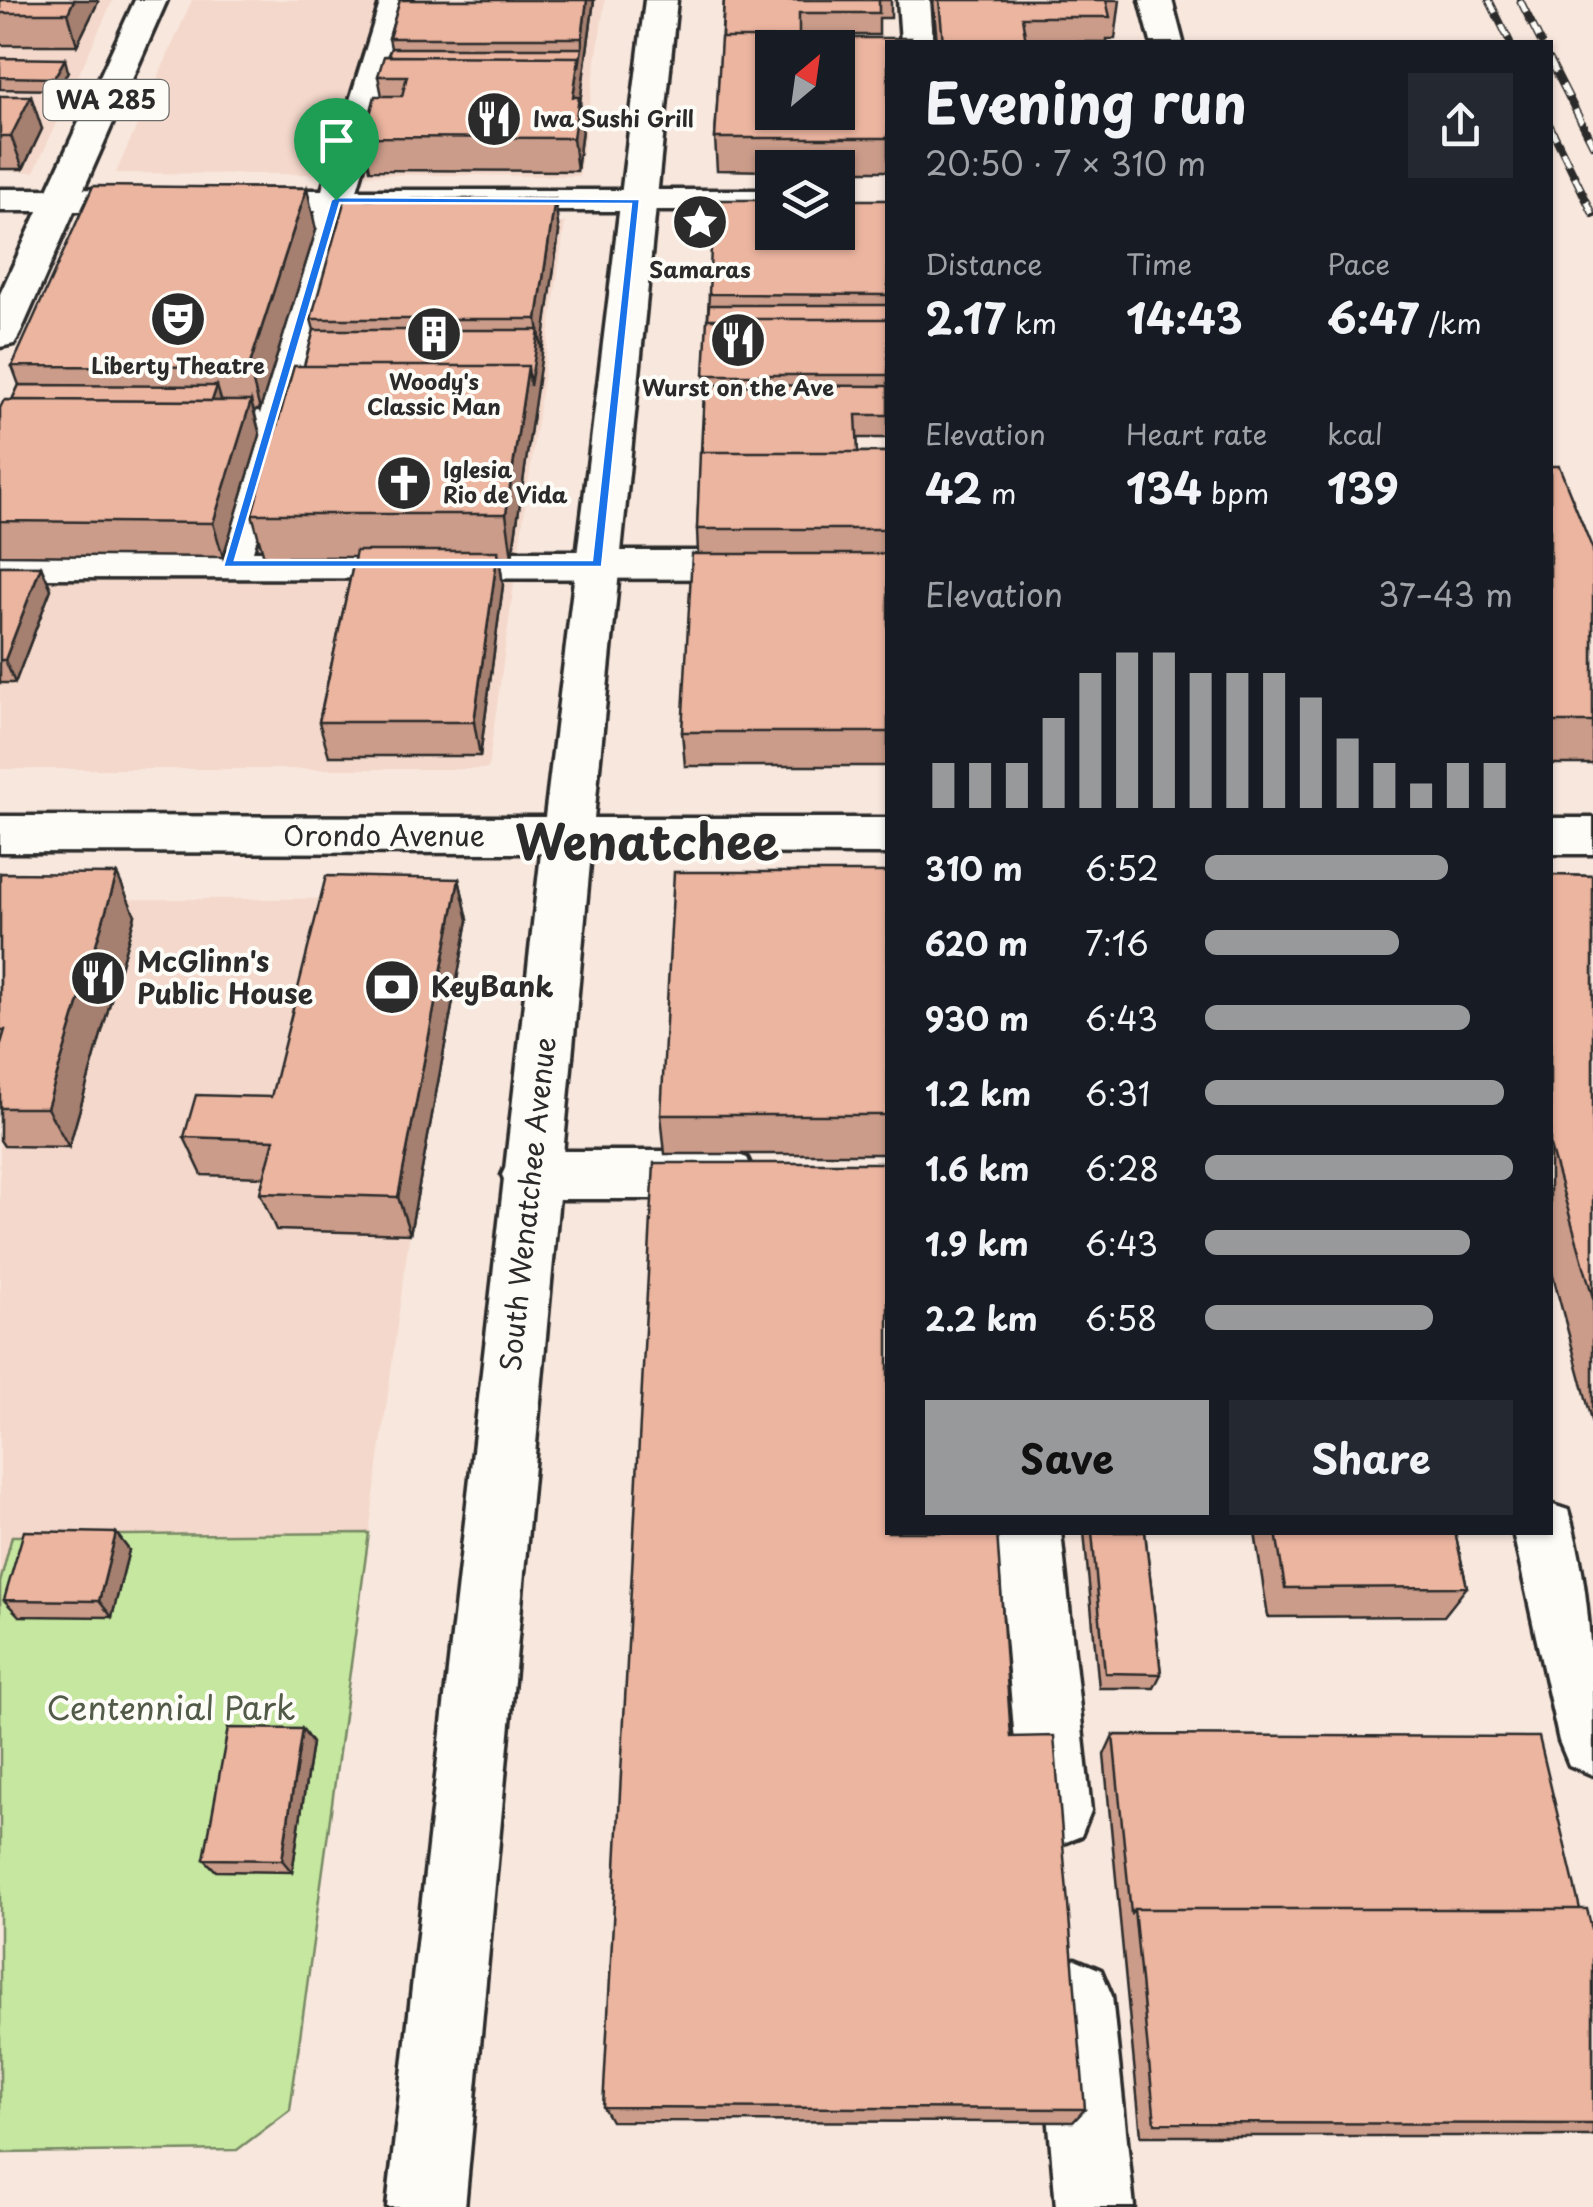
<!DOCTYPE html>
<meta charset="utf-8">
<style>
:root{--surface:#171b24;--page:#242831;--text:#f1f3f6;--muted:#9ea1a6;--accent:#98999b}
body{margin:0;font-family:"Playpen Sans",sans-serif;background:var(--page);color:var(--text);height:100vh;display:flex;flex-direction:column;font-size:38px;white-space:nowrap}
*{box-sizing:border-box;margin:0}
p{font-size:32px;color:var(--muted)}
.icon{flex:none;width:55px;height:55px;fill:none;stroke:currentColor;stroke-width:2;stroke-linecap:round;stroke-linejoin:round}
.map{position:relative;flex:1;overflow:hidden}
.side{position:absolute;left:885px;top:40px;width:668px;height:1495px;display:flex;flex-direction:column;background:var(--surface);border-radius:0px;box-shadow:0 2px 8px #0004}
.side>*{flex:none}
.needle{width:65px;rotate:29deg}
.fabs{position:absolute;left:755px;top:30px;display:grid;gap:20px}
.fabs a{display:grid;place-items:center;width:100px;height:100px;border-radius:0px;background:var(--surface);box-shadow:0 2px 8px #0004;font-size:50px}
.pin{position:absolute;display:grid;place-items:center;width:85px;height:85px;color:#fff;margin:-102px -42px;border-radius:50% 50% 50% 0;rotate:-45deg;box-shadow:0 0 10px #0007}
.pin .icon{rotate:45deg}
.round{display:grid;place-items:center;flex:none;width:105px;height:105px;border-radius:0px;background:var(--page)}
.headline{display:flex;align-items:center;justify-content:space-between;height:170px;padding:0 40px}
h1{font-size:55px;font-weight:700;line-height:75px}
.figures{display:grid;grid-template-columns:repeat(3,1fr);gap:15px;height:170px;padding:10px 40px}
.figures div{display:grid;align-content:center}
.figures b{font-size:42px;font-weight:700}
.figures small{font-size:28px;font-weight:400}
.figures p{font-size:28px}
.chart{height:280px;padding:20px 40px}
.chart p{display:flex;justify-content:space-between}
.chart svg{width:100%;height:180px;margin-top:10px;stroke:var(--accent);stroke-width:6}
.action{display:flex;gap:20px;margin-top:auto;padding:20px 40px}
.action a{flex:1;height:115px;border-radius:0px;background:var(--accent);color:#111;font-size:40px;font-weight:700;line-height:115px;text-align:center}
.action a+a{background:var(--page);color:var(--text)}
ul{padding:0 40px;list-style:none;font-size:32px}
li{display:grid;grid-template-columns:160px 120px 1fr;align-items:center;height:75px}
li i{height:25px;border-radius:12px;background:var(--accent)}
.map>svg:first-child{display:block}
</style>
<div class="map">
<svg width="1593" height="2207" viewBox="0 0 1593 2207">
<rect width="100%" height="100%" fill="#f8e7dd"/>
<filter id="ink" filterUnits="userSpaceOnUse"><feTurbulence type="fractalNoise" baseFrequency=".01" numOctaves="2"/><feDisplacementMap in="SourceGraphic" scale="20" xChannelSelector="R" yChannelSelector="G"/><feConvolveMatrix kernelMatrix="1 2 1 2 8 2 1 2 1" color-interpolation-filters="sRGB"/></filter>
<g filter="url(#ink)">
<path fill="#f4d8cb" d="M 0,0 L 113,0 L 34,172 L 0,171 Z
M 192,0 L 605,0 L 579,176 L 116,173 Z
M 89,223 L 565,223 L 488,769 L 0,769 L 0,430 Z
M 455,898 L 369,1533 L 13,1536 L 0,1583 L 0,900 Z"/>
<path fill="#c6e79f" stroke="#788965" stroke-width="2.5" d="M 369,1533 L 290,2110 L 237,2150 L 0,2153 L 0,1583 L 12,1536 Z"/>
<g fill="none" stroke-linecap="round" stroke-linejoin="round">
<g stroke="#2b2b2b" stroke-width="7">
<path id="minor" d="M 381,0 L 413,0 L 357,190 L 772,190 L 772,211 L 351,211 L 253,551 L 888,551 L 888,579 L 0,578 L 0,550 L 210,550 L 316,211 L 0,211 L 0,189 L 322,190 Z
M 898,0 L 930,0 L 933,42 L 901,42 Z
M 1140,0 L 1172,0 L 1183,42 L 1151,42 Z
M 530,1151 L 727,1151 L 747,1158 L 755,1175 L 747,1192 L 727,1199 L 530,1199 L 510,1192 L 502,1175 L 510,1158 Z
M 1550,1504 L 1568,1510 C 1593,1593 1593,1687 1593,1775 L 1569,1765 L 1559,1741 L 1513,1532 L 1550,1532 Z
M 997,1532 L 1061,1532 L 1091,1811 L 1081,1836 L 1056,1846 L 1031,1836 L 1021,1811 Z
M 1075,1959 L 1101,1970 L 1112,1996 L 1134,2207 L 1056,2207 L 1038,1996 L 1049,1970 Z"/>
</g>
<g stroke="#2b2b2b" stroke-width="7">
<path id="major" d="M 135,0 L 167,0 L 19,336 L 14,344 L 0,347 L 0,294 Z
M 645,0 L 677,0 L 594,818 L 888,818 L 888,854 L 591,853 L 465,2207 L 387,2207 L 541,853 L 0,852 L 0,816 L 545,817 Z
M 1550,818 L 1593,818 L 1593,854 L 1550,854 Z"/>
</g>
<use href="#minor" fill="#fdfcf7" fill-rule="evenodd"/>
<use href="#major" fill="#fdfcf7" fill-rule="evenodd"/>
<g stroke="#2b2b2b" stroke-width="8">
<path id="rail" d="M 1489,0 L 1510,42
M 1520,0 L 1541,42
M 1550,60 L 1593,145
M 1550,126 L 1593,214"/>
</g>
<use href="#rail" stroke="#fdfcf7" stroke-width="5" stroke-dasharray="14" stroke-linecap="butt"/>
</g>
<path fill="#cb9c8a" stroke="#2b2b2b" stroke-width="2.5" d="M 0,0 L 98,2 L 77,45 L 0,45 Z
M 400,0 L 594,0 L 580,102 L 582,129 L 577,171 L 370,170 L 364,137 L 382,96 L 378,76 L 391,48 L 389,38 Z
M 724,0 L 891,0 L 891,18 L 879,18 L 879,35 L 799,35 L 799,38 L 888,42 L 888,171 L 838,171 L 838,168 L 772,168 L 772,171 L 717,170 L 715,138 Z
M 933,0 L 1120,0 L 1115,39 L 1107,39 L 1107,42 L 937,42 Z
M 0,58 L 68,71 L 58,90 L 0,89 Z
M 0,96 L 42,129 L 23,169 L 0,169 Z
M 888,200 L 888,438 L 857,438 L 858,452 L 888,452 L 888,766 L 685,766 L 682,732 L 698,554 L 697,529 L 709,294 Z
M 316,230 L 260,410 L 254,410 L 260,435 L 223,557 L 0,555 L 0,408 L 12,400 L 19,385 L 12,366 Z
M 559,232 L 512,557 L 499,557 L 503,585 L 480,756 L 329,756 L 319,722 L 355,557 L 264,557 L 252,514 L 304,366 L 314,330 L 311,319 Z
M 1550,466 L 1593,550 L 1593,764 L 1550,764 Z
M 0,566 L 41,566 L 51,589 L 15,683 L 0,683 Z
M 888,872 L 888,1154 L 665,1154 L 661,1115 Z
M 0,873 L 135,915 L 69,1147 L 4,1146 L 0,1140 Z
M 1550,875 L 1593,876 L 1593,1424 L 1550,1265 Z
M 459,879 L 468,920 L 410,1234 L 276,1230 L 260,1193 L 264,1177 L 202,1175 L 184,1137 L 271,1097 Z
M 1084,1532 L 1145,1532 L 1161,1674 L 1154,1688 L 1099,1688 Z
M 1255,1532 L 1455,1532 L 1467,1587 L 1444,1616 L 1268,1617 Z
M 116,1533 L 129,1550 L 112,1617 L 19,1616 L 4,1600 Z
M 302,1729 L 312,1743 L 292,1872 L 216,1871 L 204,1859 Z
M 1113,1735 L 1580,1909 L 1593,1934 L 1593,2136 L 1141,2136 L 1104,1755 Z
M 1011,1737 L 1085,2109 L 1073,2122 L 611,2121 L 603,2107 Z"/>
<path fill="#a57f70" stroke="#2b2b2b" stroke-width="2.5" d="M 74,0 L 97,0 L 98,2 L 77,45 L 68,13 Z
M 587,0 L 594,0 L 580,102 L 582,129 L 577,171 L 573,138 L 573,97 L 579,57 L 582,48 L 582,38 Z
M 65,59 L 68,71 L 58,90 L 54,78 Z
M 31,96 L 42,129 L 23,169 L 11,136 Z
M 307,188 L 316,230 L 260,410 L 249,367 Z
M 555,199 L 559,232 L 542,353 L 537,319 Z
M 539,330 L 542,353 L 512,557 L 506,514 L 528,366 Z
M 217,386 L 224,410 L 208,412 Z
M 251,401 L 260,435 L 223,557 L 213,523 Z
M 498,551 L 503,585 L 480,756 L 474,722 Z
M 41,566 L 51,589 L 15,683 L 5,660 Z
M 117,874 L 135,915 L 69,1147 L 47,1108 Z
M 459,879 L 468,920 L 410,1234 L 398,1197 Z
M 116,1533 L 129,1550 L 112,1617 L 99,1601 Z
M 302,1729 L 312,1743 L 292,1872 L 282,1860 Z"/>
<path fill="#ecb5a0" stroke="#2b2b2b" stroke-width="2.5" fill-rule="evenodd" d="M 0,0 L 74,0 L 68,13 L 0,13 Z
M 400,0 L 587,0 L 582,38 L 389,38 Z
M 724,0 L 879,0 L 879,13 L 799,13 L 799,38 L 722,38 Z
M 939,0 L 1106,0 L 1110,17 L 1022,17 L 1026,42 L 943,42 Z
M 721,38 L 911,38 L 911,42 L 888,42 L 888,138 L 715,138 ZM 772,48 L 838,48 L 838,112 L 772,112 Z
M 391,48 L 582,48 L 579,67 L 579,57 L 388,56 Z
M 384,56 L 579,57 L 573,97 L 579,97 L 573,138 L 364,137 L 375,96 L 402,96 L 407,76 L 378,76 Z
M 0,58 L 65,59 L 54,78 L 0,77 Z
M 0,96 L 31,96 L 11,136 L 0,136 Z
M 93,186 L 307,188 L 249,367 L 12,366 Z
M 345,199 L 555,199 L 537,319 L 311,319 Z
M 713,200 L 772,200 L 772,232 L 838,232 L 838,200 L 888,200 L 888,295 L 709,294 Z
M 709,305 L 888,305 L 888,319 L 708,319 Z
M 707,319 L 888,319 L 888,375 L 704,375 Z
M 314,330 L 539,330 L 530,386 L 528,366 L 304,366 Z
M 294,366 L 528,366 L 506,514 L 252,514 Z
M 19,385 L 217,386 L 212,401 L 12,400 Z
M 705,385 L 888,386 L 888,415 L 856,415 L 858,452 L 702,452 Z
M 4,400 L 251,401 L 213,523 L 0,521 L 0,408 Z
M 700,452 L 888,452 L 888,529 L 697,529 Z
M 1550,466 L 1559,466 L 1593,550 L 1593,722 L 1550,722 Z
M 356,551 L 498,551 L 474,722 L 319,722 Z
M 692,554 L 888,554 L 888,732 L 682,732 Z
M 0,566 L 41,566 L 5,660 L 0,660 Z
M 674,872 L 888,872 L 888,1115 L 661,1115 Z
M 0,873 L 117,874 L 47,1108 L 0,1108 L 0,1047 L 5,1030 L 0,1030 Z
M 1550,875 L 1593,876 L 1593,1298 L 1550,1146 Z
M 326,876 L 459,879 L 398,1197 L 260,1193 L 274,1140 L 184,1137 L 196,1095 L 271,1097 Z
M 654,1163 L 888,1163 L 888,1532 L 997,1532 L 1011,1737 L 1054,1736 L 1085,2109 L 603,2107 Z
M 24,1531 L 116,1533 L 99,1601 L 4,1600 Z
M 1092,1532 L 1145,1532 L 1161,1674 L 1105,1673 Z
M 1276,1532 L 1455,1532 L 1467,1587 L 1285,1588 Z
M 228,1728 L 302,1729 L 282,1860 L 204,1859 Z
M 1113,1735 L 1539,1737 L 1580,1909 L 1134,1909 L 1131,1913 Z
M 1134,1909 L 1587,1909 L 1593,1934 L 1593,2124 L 1155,2123 Z"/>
</g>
<path fill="#1a73e8" stroke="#fff" stroke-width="2.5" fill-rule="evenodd" d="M 336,197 L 640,199 L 602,567 L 223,567 L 331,200 ZM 340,203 L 631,204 L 592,560 L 235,560 Z"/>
<defs>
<g id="restaurant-disc" transform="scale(2.875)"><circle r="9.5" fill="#2b2b2b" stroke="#fdfcf7"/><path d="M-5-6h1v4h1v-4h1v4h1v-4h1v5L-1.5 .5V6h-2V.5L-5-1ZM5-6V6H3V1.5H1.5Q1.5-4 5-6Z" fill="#fff"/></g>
<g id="sight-disc" transform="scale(2.875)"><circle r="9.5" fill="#2b2b2b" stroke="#fdfcf7"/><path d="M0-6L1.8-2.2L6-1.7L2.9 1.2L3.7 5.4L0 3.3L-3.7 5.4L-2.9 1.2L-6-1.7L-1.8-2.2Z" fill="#fff"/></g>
<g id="theatre-disc" transform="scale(2.875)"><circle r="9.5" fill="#2b2b2b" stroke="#fdfcf7"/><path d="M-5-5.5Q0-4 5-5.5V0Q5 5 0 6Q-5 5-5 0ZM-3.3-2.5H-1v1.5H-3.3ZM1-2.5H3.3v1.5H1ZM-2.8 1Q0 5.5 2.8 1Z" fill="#fff"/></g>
<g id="building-disc" transform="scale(2.875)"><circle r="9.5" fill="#2b2b2b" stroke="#fdfcf7"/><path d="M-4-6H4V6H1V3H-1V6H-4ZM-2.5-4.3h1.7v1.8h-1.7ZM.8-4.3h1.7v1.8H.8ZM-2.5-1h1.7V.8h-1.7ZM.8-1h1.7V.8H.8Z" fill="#fff"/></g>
<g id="church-disc" transform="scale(2.875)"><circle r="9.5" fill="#2b2b2b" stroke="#fdfcf7"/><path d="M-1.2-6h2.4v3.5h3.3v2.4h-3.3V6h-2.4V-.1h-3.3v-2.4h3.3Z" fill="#fff"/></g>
<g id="bank-disc" transform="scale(2.875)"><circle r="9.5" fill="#2b2b2b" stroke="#fdfcf7"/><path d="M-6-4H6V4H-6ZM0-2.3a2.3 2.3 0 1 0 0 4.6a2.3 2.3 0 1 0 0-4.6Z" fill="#fff"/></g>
</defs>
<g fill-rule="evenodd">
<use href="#restaurant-disc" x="494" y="119"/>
<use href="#sight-disc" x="700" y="222"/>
<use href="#theatre-disc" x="178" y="319"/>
<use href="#building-disc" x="434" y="334"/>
<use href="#restaurant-disc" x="738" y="340"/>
<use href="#church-disc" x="404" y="483"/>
<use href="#restaurant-disc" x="98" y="978"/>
<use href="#bank-disc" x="392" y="987"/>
</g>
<g text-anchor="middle" stroke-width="8" stroke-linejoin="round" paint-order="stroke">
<g font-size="22" font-weight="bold" fill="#2b2b2b" stroke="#fdfcf7">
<text x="533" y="127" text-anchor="start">Iwa Sushi Grill</text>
<text x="700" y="278">Samaras</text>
<text x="178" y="374">Liberty Theatre</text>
<text x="434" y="390">Woody's<tspan x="434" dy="25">Classic Man</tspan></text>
<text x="738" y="396">Wurst on the Ave</text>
<text x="443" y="478" text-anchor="start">Iglesia<tspan x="443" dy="25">Rio de Vida</tspan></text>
</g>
<rect fill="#fdfcf7" stroke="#6a6a68" stroke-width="2.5" x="43.5" y="80" width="125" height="40" rx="8"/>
<g font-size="25" font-weight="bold" fill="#2b2b2b">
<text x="106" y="109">WA 285</text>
</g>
<g font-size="28" fill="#2b2b2b" stroke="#fdfcf7">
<text x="384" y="846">Orondo Avenue</text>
<text transform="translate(528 1204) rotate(-84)" y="10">South Wenatchee Avenue</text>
</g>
<g font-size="28" font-weight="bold" fill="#2b2b2b" stroke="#fdfcf7" text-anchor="start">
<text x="137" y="972">McGlinn's<tspan x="137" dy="32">Public House</tspan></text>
<text x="431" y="997">KeyBank</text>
</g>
<g font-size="32" fill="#525a48" stroke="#fdfcf7">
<text x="171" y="1720">Centennial Park</text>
</g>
<g font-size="48" font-weight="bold" fill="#2b2b2b" stroke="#fdfcf7">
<text x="647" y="860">Wenatchee</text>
</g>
</g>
</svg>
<div class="fabs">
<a><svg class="needle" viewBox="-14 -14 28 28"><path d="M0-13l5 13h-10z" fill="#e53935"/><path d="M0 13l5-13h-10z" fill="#9ea1a6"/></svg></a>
<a><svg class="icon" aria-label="layers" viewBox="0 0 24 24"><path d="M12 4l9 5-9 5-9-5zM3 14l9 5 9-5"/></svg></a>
</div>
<div class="pin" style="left:336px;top:200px;background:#1e9e55"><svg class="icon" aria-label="arrive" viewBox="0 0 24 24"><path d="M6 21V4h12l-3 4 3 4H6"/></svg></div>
<section class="side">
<div class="headline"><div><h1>Evening run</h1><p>20:50 · 7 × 310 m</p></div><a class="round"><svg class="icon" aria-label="share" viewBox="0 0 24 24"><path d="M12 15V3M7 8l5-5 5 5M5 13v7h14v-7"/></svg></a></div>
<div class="figures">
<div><p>Distance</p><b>2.17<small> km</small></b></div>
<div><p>Time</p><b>14:43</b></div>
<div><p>Pace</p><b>6:47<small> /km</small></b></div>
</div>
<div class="figures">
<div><p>Elevation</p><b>42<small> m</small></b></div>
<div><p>Heart rate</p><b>134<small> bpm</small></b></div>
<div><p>kcal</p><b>139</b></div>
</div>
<div class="chart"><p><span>Elevation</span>37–43 m</p>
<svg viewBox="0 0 160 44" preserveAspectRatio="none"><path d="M5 44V33M15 44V33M25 44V33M35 44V22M45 44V11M55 44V6M65 44V6M75 44V11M85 44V11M95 44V11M105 44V17M115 44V27M125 44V33M135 44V38M145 44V33M155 44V33"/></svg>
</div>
<ul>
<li><b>310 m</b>6:52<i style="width:79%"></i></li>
<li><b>620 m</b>7:16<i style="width:63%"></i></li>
<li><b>930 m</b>6:43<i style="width:86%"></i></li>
<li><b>1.2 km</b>6:31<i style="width:97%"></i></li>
<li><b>1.6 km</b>6:28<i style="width:100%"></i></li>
<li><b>1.9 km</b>6:43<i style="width:86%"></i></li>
<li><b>2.2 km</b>6:58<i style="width:74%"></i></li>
</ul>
<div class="action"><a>Save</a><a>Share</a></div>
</section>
</div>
